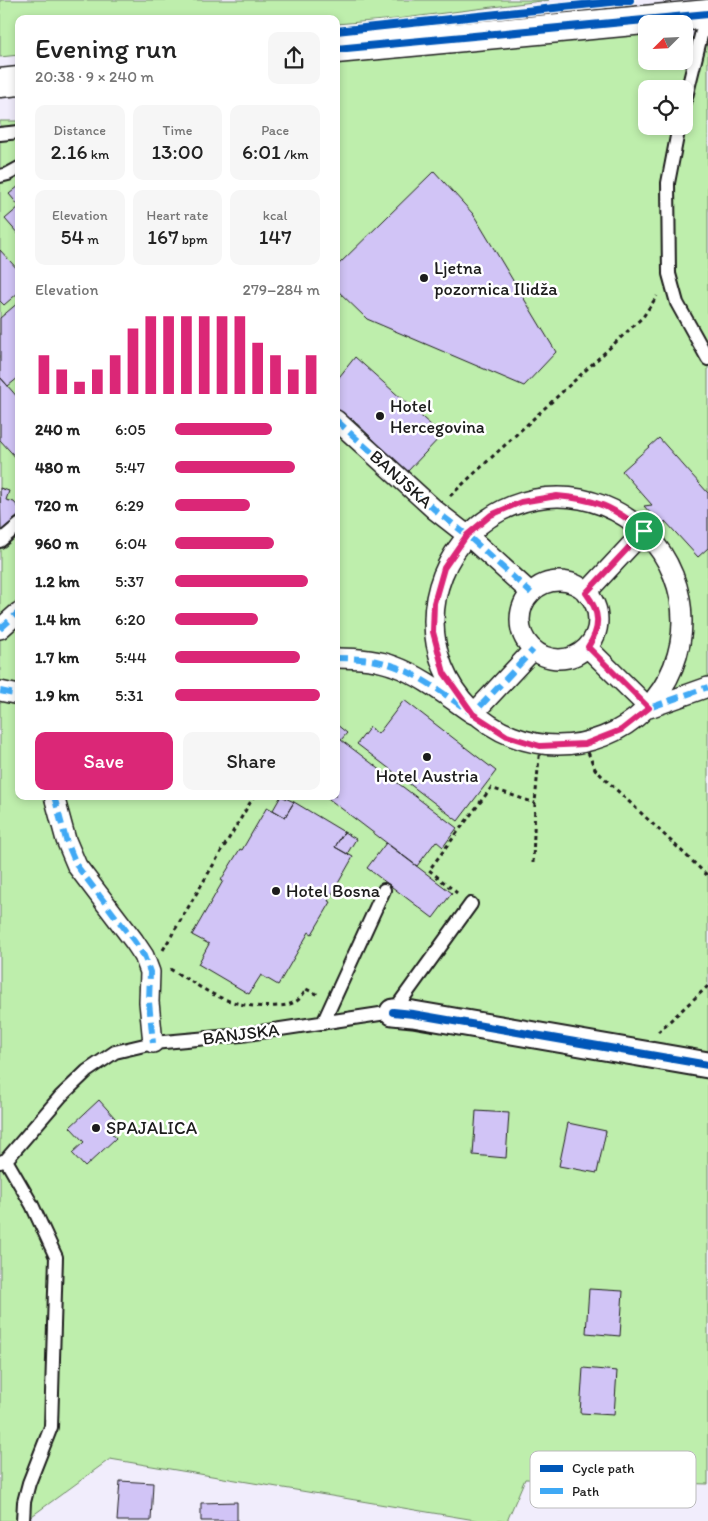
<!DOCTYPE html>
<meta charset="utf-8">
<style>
:root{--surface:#fff;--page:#f6f6f6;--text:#222;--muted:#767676;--accent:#db2777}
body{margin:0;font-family:Itim,sans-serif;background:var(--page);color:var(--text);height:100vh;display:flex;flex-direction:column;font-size:19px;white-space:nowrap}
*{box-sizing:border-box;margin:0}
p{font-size:16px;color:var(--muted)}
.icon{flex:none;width:28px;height:28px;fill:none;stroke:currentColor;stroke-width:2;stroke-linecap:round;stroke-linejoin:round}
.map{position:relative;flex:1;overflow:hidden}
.side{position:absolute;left:15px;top:15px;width:325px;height:785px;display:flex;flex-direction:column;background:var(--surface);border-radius:10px;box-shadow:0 2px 8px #0003}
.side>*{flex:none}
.needle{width:32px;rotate:246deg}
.controls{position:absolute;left:638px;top:15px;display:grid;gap:10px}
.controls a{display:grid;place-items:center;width:55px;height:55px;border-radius:10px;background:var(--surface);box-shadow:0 2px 8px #0003;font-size:25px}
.pin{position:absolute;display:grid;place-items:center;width:42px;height:42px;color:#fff;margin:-21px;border:2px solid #fff;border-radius:50%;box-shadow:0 1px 5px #0007}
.round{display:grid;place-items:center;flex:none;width:52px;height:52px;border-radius:10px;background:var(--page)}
.overview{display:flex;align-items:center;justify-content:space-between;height:85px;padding:0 20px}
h1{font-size:28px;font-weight:600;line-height:38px}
.stats{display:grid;grid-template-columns:repeat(3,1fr);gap:8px;height:85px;padding:5px 20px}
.stats div{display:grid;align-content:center;border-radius:10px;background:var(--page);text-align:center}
.stats b{font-size:21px;font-weight:600}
.stats small{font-size:14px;font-weight:400}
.stats p{font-size:14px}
.chart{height:140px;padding:10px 20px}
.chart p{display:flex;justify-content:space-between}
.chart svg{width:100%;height:90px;margin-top:5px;stroke:var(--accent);stroke-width:6}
.cta{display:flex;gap:10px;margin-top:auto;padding:10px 20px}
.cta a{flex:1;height:58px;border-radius:10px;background:var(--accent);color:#fff;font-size:20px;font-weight:600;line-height:58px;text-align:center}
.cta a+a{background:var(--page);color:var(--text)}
ul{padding:0 20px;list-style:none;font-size:16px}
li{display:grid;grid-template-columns:80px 60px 1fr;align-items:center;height:38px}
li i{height:12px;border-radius:6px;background:var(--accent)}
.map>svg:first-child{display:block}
</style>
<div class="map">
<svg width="708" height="1521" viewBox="0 0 708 1521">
<rect width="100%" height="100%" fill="#f1edfc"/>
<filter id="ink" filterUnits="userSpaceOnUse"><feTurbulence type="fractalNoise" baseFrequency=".02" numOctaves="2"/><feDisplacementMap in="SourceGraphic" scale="10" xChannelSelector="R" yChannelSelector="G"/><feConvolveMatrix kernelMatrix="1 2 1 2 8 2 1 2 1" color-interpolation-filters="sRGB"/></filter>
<g filter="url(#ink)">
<path fill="#beeeac" stroke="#6d8564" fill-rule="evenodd" d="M 0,0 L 549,0 L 396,19 L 336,24 L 336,19 L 19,19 L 19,55 L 0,57 Z
M 626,33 L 646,34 L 646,61 L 684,61 L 684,37 L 708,39 L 708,1484 L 525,1479 L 507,1521 L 481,1521 L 110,1459 L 25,1521 L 0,1521 L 0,121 L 19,121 L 19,796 L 336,796 L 336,61 ZM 646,89 L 684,89 L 684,126 L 646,126 Z"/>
<path fill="#d1c4f6" stroke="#1c1c1c" d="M 434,171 L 473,214 L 556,352 L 524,386 L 367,319 L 336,289 L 336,267 Z
M 19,186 L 19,206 L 9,194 Z
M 19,207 L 19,235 L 5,219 Z
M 0,250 L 19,271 L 19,292 L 4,305 L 0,301 Z
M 19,302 L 19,377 L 8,386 L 0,377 L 0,318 Z
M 355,357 L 442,435 L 407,472 L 390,456 L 385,460 L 372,447 L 376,442 L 351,418 L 347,423 L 336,414 L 336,381 Z
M 0,377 L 19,399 L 19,461 L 0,440 Z
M 659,438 L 708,493 L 708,548 L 698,557 L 665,521 L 664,529 L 644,506 L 652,505 L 622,471 Z
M 0,488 L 9,491 L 6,500 L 14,502 L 19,508 L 19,515 L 1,531 Z
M 404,700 L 496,771 L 458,821 L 357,744 L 370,727 L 378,734 Z
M 336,724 L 347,733 L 341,740 L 457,828 L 443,847 L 436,841 L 417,866 L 325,796 L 336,796 Z
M 281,796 L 294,802 L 285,817 L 273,810 Z
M 294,802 L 344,832 L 335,847 L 353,857 L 328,901 L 331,902 L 312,934 L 309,932 L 278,985 L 261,975 L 249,994 L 198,964 L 209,944 L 192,935 L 223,881 L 221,880 L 240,849 L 242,850 L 267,807 L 285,817 Z
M 344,832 L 356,839 L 347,854 L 335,847 Z
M 386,843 L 452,893 L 433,918 L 367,868 Z
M 99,1100 L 115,1118 L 106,1127 L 116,1138 L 85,1167 L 72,1153 L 84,1142 L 70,1127 Z
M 476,1111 L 509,1113 L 506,1158 L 473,1155 Z
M 568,1123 L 606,1131 L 597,1173 L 559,1166 Z
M 589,1289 L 623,1291 L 620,1336 L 586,1333 Z
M 583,1368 L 617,1371 L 614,1415 L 580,1413 Z
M 120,1481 L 153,1483 L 151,1521 L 117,1521 Z
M 237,1502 L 237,1521 L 201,1521 L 201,1503 Z"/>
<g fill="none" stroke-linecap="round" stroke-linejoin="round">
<g stroke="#1c1c1c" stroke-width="16">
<path id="service" d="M 684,105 L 706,15
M 679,126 L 668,183 L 669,274 L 677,303 L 708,359
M 0,134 L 19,132
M 0,176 L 8,174 L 19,168
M 0,541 L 19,525
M 323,1023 L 384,890
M 6,1160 L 32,1205 L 56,1257 L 51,1427 L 29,1483 L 24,1502 L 23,1521
M 0,1162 L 6,1160 L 61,1096 L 87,1071 L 115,1052 L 153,1043 L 241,1035 L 393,1012 L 471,904"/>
</g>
<g stroke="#1c1c1c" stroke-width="22">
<path id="pedestrian" d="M 336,420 L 435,510 L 467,535 L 531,593
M434 621a124 124 0 1 1 248 0a124 124 0 1 1-248 0Z
M520 620a39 39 0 1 1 78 0a39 39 0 1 1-78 0Z
M 586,593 L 644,531
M 0,629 L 19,612
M 587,647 L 649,708 L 708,687
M 336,658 C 355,658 376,659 394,666 C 422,676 448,697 473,714 L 533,650
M 0,691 L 19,695
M 54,796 L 66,840 L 77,866 L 134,941 L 144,956 L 150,972 L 149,1002 L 153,1043"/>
</g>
<g stroke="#1c1c1c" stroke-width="29">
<path id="minor" d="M 393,1012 L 413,1014 L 708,1065"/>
</g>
<g stroke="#1c1c1c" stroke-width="31">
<path id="tertiary" d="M 336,49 L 708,14
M 0,83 L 19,81"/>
</g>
<path stroke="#1c1c1c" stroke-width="3" stroke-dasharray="4 4" stroke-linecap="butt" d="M 450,496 L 643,317 L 657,296
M 585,745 L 595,769 L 604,778 L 708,876
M 533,863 L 535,803 L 540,746
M 457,893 L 429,870 L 491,788 L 535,803
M 163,950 L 254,796
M 170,969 C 209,992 230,1010 278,1006 C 292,1005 300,1002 306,989 L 319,995
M 658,1032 L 708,986"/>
<use href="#service" stroke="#fff" stroke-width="12"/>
<use href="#pedestrian" stroke="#fff" stroke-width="19"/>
<use href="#minor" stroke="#fff" stroke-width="25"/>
<use href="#tertiary" stroke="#fff" stroke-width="28"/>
<path stroke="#3fa9f5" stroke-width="6" stroke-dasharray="12 6" stroke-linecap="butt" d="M 336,420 L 435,510 L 467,535 L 531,593
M 586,593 L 644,531
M 0,629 L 19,612
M 587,647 L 649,708 L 708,687
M 336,658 C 355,658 376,659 394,666 C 422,676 448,697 473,714 L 533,650
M 0,691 L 19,695
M 54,796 L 66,840 L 77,866 L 134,941 L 144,956 L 150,972 L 149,1002 L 153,1043"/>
<g stroke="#fff" stroke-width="11">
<path id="cycleway" d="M 336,31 L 630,0
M 336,49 L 708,14
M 393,1012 L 413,1014 L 708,1065"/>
</g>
<use href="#cycleway" stroke="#0057b8" stroke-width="8"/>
</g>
</g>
<g fill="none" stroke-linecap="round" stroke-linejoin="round" filter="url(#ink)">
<g stroke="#fff" stroke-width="10">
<path id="route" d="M 557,496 C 596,499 613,507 644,531 L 586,593 C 600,612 601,627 588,647 L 649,708 L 621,730 L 585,744 L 540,746 L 507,736 L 473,714 L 444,673 L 433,632 L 434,603 L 444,568 L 467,535 L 491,515 L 521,502 Z"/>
</g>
<use href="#route" stroke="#db2777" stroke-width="6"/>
</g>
<g fill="#1c1c1c" stroke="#fff" stroke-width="2">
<circle cx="424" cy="278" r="5"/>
<circle cx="380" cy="416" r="5"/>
<circle cx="427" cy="757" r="5"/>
<circle cx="276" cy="891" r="5"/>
<circle cx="96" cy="1128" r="5"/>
</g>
<g text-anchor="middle" stroke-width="5" stroke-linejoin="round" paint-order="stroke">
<g font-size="18" fill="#1c1c1c" stroke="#fff" text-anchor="start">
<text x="434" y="274">Ljetna<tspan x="434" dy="21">pozornica Ilidža</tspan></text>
<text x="390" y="412">Hotel<tspan x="390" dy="21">Hercegovina</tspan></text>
<text x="427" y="782" text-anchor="middle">Hotel Austria</text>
<text x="286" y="897">Hotel Bosna</text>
<text x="106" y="1134">SPAJALICA</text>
</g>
<g font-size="18" fill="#1c1c1c" stroke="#fff">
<text transform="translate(401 479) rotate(42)" y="6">BANJSKA</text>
<text transform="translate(241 1034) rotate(-7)" y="6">BANJSKA</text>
</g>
</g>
<rect x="530" y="1451" width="166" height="57" rx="8" fill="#fff" stroke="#bbb" stroke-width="1"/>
<rect x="540" y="1465" width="23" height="7" fill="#0057b8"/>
<rect x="540" y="1488" width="23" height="6" fill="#3fa9f5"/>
<g font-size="14" fill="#1c1c1c">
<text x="572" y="1473">Cycle path</text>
<text x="572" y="1496">Path</text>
</g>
</svg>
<div class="controls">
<a><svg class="needle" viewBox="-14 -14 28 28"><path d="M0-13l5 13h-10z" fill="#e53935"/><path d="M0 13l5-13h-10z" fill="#767676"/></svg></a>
<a><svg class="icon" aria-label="locate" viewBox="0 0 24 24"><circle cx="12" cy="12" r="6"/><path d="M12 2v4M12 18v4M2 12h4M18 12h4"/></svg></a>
</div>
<div class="pin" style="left:644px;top:531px;background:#1e9e55"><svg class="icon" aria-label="arrive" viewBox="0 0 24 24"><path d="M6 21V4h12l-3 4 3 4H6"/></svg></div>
<section class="side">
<div class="overview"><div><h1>Evening run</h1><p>20:38 · 9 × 240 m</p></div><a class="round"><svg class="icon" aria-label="share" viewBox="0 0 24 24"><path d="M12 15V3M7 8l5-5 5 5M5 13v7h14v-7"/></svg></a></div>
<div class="stats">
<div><p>Distance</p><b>2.16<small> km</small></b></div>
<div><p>Time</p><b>13:00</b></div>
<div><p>Pace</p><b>6:01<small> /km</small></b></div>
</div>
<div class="stats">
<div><p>Elevation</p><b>54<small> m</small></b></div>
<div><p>Heart rate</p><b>167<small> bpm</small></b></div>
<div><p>kcal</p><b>147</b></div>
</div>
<div class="chart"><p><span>Elevation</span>279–284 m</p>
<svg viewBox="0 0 160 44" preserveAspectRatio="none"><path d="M5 44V25M15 44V32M25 44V38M35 44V32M45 44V25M55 44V12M65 44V6M75 44V6M85 44V6M95 44V6M105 44V6M115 44V6M125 44V19M135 44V25M145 44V32M155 44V25"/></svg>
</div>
<ul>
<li><b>240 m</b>6:05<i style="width:67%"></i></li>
<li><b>480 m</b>5:47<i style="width:83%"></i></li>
<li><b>720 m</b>6:29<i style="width:52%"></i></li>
<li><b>960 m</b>6:04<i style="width:68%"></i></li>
<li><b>1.2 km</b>5:37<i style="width:92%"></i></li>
<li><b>1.4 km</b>6:20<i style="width:57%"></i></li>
<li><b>1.7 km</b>5:44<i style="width:86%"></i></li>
<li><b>1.9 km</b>5:31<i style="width:100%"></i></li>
</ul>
<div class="cta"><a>Save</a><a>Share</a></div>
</section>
</div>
